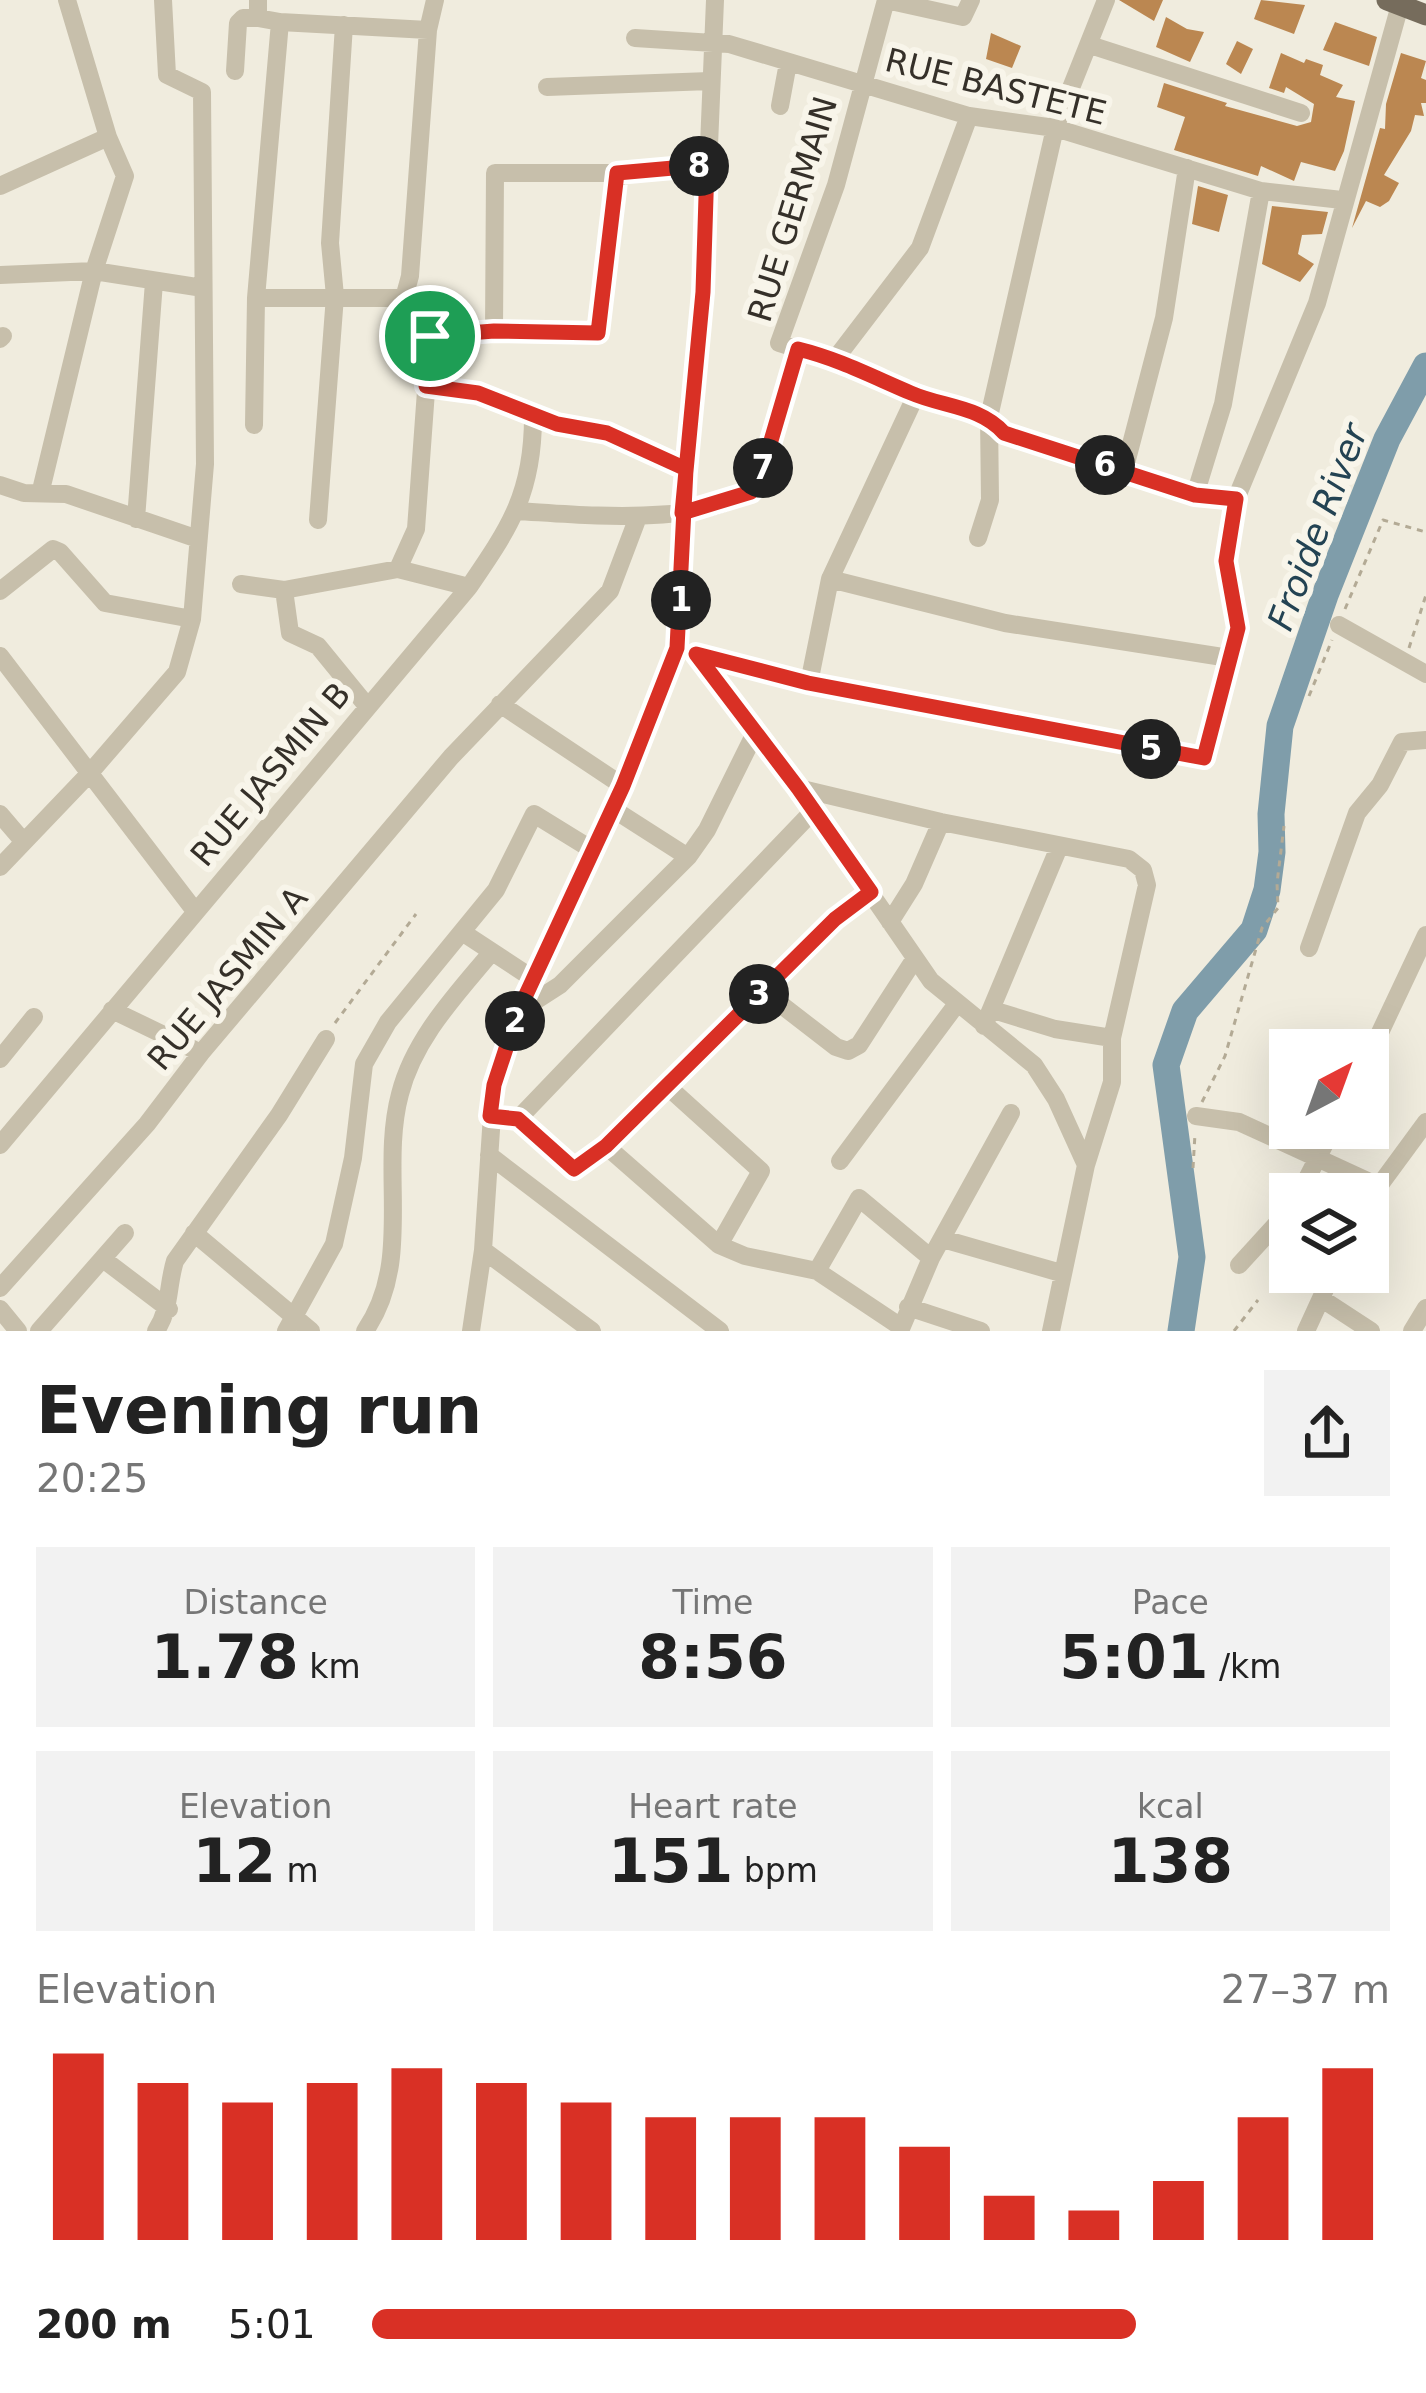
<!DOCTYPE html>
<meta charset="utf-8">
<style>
:root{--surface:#fff;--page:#f2f2f2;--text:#222;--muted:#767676;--accent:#d93025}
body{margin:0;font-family:"DejaVu Sans",sans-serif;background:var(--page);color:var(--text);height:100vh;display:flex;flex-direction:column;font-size:45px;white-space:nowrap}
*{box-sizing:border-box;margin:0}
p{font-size:39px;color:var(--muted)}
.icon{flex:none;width:66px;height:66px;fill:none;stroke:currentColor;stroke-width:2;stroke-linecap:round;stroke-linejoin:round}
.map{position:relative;height:1331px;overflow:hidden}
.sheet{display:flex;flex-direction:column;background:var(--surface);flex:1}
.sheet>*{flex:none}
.needle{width:78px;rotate:41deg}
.controls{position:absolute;left:1269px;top:1029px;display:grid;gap:24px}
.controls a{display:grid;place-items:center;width:120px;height:120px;border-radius:0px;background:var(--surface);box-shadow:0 12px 48px #0002;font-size:60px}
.pin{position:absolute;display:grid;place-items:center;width:102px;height:102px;color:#fff;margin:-51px;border:6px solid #fff;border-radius:50%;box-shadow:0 3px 12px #0007}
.km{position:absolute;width:60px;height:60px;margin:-30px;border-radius:50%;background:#222;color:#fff;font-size:33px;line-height:60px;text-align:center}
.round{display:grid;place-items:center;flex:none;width:126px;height:126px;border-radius:0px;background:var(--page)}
.headline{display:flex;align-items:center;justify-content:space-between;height:204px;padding:0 36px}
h1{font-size:66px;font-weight:700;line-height:90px}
.stats{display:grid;grid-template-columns:repeat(3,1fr);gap:18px;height:204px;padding:12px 36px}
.stats div{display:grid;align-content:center;border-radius:0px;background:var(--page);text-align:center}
.stats b{font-size:60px;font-weight:700}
.stats small{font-size:33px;font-weight:400}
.stats p{font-size:33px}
.chart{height:336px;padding:24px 36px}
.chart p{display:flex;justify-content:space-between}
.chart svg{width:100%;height:216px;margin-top:12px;stroke:var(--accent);stroke-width:6}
ul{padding:0 36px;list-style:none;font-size:39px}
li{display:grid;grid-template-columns:192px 144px 1fr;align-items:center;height:90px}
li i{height:30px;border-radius:15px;background:var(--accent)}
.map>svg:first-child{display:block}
</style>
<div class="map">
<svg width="1426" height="1331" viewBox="0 0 1426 1331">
<rect width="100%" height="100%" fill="#f0ecde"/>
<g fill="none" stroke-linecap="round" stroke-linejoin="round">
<path stroke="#7f9daa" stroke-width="27" d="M 1181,1331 L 1192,1257 L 1166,1065 L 1185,1011 L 1254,930 L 1267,890 L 1272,852 L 1271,814 L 1280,726 L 1325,595 L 1387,439 L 1426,366"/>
</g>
<path fill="#bb8751" d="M 1119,0 L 1163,0 L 1154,21 Z
M 1261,0 L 1305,5 L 1294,34 L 1254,19 Z
M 1166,17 L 1187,29 L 1204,32 L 1190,62 L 1156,47 Z
M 1335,22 L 1377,37 L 1369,66 L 1323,50 Z
M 991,33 L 1021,46 L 1012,68 L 986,59 Z
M 1237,41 L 1253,49 L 1241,74 L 1226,64 Z
M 1281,53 L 1304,63 L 1306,59 L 1323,65 L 1320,75 L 1343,85 L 1336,97 L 1355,101 L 1344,151 L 1335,171 L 1301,162 L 1294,181 L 1261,166 L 1258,176 L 1174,150 L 1185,117 L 1157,107 L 1164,83 L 1227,103 L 1225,106 L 1297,126 L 1311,122 L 1314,104 L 1286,87 L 1284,93 L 1269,88 Z
M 1401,53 L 1426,61 L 1421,78 L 1426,80 L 1426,103 L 1421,103 L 1424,116 L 1415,115 L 1411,131 L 1384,175 L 1399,183 L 1389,201 L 1380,207 L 1366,201 L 1352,228 L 1380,128 L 1385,129 L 1386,104 Z
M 1198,186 L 1228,195 L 1219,232 L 1192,224 Z
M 1272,206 L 1328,212 L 1322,234 L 1302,235 L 1298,254 L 1314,264 L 1300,282 L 1262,264 Z"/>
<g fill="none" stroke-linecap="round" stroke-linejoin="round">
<path stroke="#b3aa95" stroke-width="3" stroke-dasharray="6 6" stroke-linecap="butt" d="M 1345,609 L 1383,520 L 1426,532
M 1409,648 L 1426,595
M 1309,696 L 1332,640
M 335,1023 L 416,914
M 1202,1102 L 1225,1056 L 1262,928 L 1278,908 L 1277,883 L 1284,826
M 1193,1168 L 1195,1134
M 1234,1331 L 1258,1300"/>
<path stroke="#c7bfab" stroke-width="18" d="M 258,0 L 258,18 L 280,22 L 428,30
M 886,0 L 963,17 L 971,0
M 635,38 L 729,44 L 969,116 L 1055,128 L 1261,191 L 1342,200
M 1090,45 L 1301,113
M 235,71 L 238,23 L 243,18 L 258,18
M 547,87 L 710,81
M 780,106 L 788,63
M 0,186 L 108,137
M 0,275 L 94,271 L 203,288
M 256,298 L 404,298
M 494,331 L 495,173 L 617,173 L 707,165
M 430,336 L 430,300 L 404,298 L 410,276 L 428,30 L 435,0
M 0,339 L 3,336
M 798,349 C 839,359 873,377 911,393 C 943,407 980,406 1004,433 L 1195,495 L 1236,499
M 836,358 L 920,248 L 969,116
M 426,386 L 478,393 L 557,424 L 607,433 L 685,469
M 254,425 L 256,298 L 280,22
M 1124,471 L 1164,318 L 1187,168
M 0,485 L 24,493 L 66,494 L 198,539
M 41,490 L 94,271 L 125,176 L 108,137 L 67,0
M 1195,495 L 1223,404 L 1261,191
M 517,511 C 574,514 724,531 760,478 L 798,349 L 779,343 L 836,185 L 886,0
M 136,519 L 154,282
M 318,520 L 335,296 L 330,243 L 344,25
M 978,538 L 990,500 L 989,417 L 1055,128 L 1106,0
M 398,569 L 416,529 L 430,336 L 494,331 L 598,333 L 617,173
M 830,579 L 1005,623 L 1229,658
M 241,584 L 284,590 L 398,569 L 469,587
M 284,590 L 290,633 L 318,646 L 367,706
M 0,591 L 53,549 L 60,552 L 105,603 L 192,619
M 1339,625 L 1426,674
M 693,653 L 798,788 L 931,981 L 1034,1065 L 1056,1099 L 1086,1165 L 1051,1331
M 696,654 L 809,683 L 1204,758 L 1238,628 L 1226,561 L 1236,499 L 1317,303 L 1400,5
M 0,656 L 195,911
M 809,683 L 830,579 L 916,395
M 500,704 L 623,786
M 798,788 L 941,822 L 1129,859 L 1143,870 L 1147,885 L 1112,1038 L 1112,1082 L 1086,1165
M 613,809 L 688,857
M 0,814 L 23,841
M 0,867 L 88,775 L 177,672 L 192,619 L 205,464 L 202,92 L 167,75 L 163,0
M 890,922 L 914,884 L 941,822
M 462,932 L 532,978
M 1309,948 L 1357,813 L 1380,785 L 1402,742 L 1426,740
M 762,990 L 836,1047 L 848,1051 L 859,1045 L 914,960
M 112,1010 L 201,1053
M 993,1010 L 1055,1029 L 1112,1038
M 518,1012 L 560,985 L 688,857 L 707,830 L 756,731
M 984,1026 L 1059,847
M 1368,1058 L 1426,935
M 0,1059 L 34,1017
M 667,1086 L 761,1171 L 719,1245
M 1196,1116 L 1239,1122 L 1376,1185
M 507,1118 L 518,1119 L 814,810
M 518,1119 L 574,1169 L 606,1146 L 835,919 L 871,892
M 0,1145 L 469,587 C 510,527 533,493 533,417
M 606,1146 L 719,1245 L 745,1256 L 817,1271 L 901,1327
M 489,1155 L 720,1331
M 840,1161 L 956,1005
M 1299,1194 L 1333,1128
M 1368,1201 L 1426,1122
M 194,1233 L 311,1331
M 943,1239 L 1061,1273
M 483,1250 L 592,1331
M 103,1259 L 169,1309
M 1239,1265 L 1290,1209
M 817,1271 L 859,1198 L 931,1258
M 0,1288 L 147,1124 L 201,1053 L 451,757 L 610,591 L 638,517
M 1322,1299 L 1371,1331
M 908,1307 L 981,1331
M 0,1309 L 18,1331
M 39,1331 L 125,1233
M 156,1331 C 171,1308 167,1287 175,1261 L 279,1115 L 326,1039
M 286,1331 L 334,1244 L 353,1158 L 364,1064 L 388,1022 L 496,890 L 534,814 L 594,851
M 365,1331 C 414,1260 379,1172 400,1094 C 414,1039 455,996 490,954
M 471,1331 L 483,1250 L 494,1085 L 532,978 L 623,786 L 677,648 L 683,565 L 682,513 L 703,292 L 715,0
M 900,1331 L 931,1258 L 1011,1113
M 1306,1331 L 1333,1272
M 1412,1331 L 1426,1308"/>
<path stroke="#766c5c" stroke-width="21" d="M 1387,0 L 1426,15"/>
</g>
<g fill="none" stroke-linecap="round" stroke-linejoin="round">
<g stroke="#fff" stroke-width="24">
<path id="route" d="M 430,336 L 426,386 L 478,393 L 557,424 L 607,433 L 686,469 L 677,648 L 623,786 L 518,1012 L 494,1085 L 490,1116 L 518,1119 L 574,1169 L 606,1146 L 835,919 L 871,892 L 798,788 L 696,654 L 808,683 L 1204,758 L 1238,628 L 1226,561 L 1236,499 L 1195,495 L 1004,433 C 980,406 943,407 911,393 C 873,377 839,359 798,349 L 760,478 L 751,492 L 682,513 L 703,292 L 707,165 L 617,173 L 598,333 L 494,331 L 430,336"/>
</g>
<use href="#route" stroke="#d93025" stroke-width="15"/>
</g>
<g text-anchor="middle" stroke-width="12" stroke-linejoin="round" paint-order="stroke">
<g font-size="33" fill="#353029" stroke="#f8f5ea">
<text transform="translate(996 86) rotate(14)" y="12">RUE BASTETE</text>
<text transform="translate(792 209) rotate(-73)" y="12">RUE GERMAIN</text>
<text transform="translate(270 774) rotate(-50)" y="12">RUE JASMIN B</text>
<text transform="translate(227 978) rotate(-50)" y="12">RUE JASMIN A</text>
</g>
<g font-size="36" font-style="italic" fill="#234353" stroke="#f8f5ea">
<text transform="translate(1317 527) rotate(-69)" y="13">Froide River</text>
</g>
</g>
</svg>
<div class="controls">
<a><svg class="needle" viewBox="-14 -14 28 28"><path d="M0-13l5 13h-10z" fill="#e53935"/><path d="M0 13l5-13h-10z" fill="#767676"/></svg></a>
<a><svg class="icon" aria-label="layers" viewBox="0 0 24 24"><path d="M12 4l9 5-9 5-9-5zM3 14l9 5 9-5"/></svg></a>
</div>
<div class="pin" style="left:430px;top:336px;background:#1e9e55"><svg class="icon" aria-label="arrive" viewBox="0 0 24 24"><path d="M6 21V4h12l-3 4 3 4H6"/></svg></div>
<b class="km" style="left:681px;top:600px">1</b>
<b class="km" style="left:515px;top:1021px">2</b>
<b class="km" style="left:759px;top:994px">3</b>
<b class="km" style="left:1151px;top:749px">5</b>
<b class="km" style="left:1105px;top:465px">6</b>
<b class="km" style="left:763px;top:468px">7</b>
<b class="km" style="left:699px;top:166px">8</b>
</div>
<section class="sheet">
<div class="headline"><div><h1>Evening run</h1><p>20:25</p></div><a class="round"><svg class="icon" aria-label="share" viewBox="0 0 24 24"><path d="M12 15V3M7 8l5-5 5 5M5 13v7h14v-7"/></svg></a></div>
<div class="stats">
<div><p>Distance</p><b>1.78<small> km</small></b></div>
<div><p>Time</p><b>8:56</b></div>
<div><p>Pace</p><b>5:01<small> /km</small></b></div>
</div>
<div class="stats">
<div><p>Elevation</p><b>12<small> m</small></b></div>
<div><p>Heart rate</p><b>151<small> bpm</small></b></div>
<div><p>kcal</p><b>138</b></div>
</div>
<div class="chart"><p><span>Elevation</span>27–37 m</p>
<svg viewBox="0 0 160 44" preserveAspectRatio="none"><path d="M5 44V6M15 44V12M25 44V16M35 44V12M45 44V9M55 44V12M65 44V16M75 44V19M85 44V19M95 44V19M105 44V25M115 44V35M125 44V38M135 44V32M145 44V19M155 44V9"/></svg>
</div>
<ul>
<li><b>200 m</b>5:01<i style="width:75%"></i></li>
</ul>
</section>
